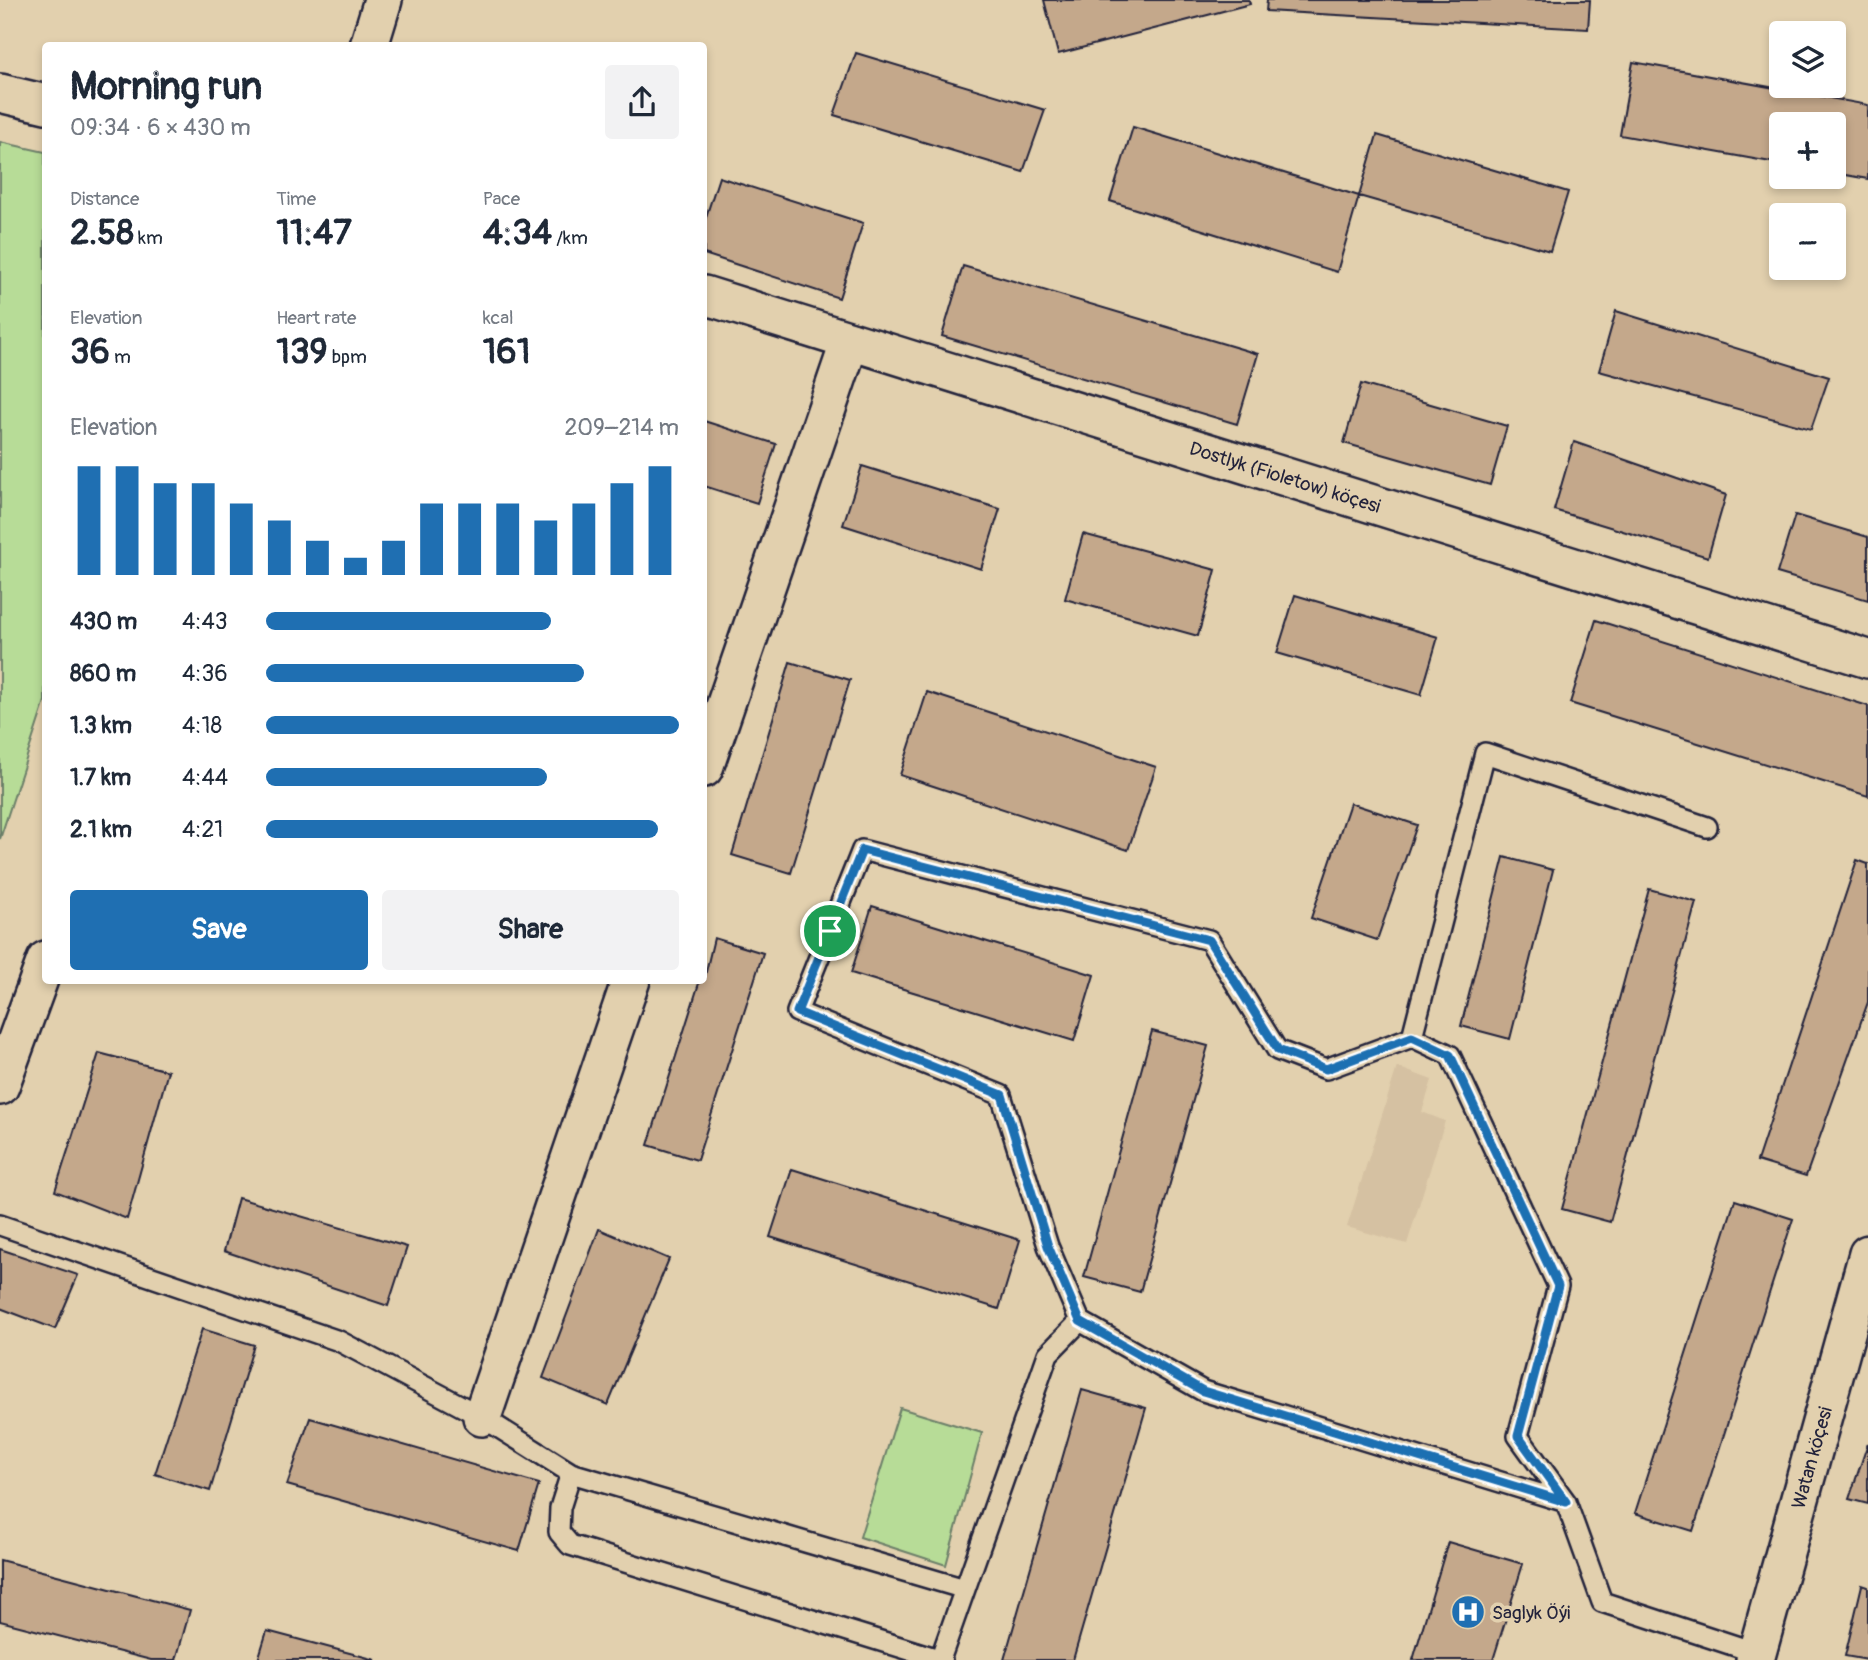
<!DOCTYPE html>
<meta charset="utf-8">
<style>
:root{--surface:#fff;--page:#f2f2f3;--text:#1f2937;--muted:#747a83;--accent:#1f6fb2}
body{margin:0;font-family:Pangolin,sans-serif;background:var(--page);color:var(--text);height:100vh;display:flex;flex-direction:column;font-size:26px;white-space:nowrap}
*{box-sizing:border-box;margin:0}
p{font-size:23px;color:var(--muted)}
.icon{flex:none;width:38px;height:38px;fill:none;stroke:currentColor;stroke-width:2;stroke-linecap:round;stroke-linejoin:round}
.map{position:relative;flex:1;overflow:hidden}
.drawer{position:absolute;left:42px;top:42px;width:665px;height:942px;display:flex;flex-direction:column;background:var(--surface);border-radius:7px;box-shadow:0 4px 10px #0003}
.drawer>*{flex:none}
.fabs{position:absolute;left:1769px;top:21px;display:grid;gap:14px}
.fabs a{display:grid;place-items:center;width:77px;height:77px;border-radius:7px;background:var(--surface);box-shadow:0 4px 10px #0003;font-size:35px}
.pin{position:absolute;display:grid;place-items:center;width:60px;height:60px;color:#fff;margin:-30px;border:4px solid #fff;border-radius:50%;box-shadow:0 2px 7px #0007}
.round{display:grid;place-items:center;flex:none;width:74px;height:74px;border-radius:7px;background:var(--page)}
.overview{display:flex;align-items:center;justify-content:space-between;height:119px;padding:0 28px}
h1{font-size:38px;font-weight:700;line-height:52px}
.metrics{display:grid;grid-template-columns:repeat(3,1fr);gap:10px;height:119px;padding:7px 28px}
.metrics div{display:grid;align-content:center}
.metrics b{font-size:35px;font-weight:700}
.metrics small{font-size:19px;font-weight:400}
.metrics p{font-size:19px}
.chart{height:196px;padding:14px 28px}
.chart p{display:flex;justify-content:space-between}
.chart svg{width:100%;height:126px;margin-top:7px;stroke:var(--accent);stroke-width:6}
.primary-button{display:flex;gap:14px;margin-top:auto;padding:14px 28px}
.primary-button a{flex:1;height:80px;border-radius:7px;background:var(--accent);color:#fff;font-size:28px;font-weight:700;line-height:80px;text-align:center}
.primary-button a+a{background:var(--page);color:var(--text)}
ul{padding:0 28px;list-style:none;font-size:23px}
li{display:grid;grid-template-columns:112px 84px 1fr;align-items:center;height:52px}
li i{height:18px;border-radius:9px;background:var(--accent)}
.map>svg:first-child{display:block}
</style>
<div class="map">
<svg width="1868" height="1660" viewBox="0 0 1868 1660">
<rect width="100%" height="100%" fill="#e2d0ae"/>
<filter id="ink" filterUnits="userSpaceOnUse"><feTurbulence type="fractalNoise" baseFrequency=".0143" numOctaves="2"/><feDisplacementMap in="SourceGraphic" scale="14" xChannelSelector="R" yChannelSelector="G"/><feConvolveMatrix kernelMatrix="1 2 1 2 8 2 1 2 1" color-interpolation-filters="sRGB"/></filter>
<g filter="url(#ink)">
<path fill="#d5c1a2" d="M 1397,1067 L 1432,1080 L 1422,1112 L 1445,1121 L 1407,1244 L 1347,1227 Z"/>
<path fill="#b7dc97" stroke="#6c7f69" stroke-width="2" d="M 0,142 L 45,152 L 45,701 L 0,839 Z
M 900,1408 L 982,1433 L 946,1565 L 860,1537 Z"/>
<path fill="#c4a88b" stroke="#22223b" stroke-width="2" d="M 1044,0 L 1249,0 L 1250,4 L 1058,54 Z
M 1267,0 L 1590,0 L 1588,29 L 1266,11 Z
M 856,53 L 1045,110 L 1023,172 L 834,115 Z
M 1633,62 L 1868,105 L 1868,179 L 1834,173 L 1834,124 L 1782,124 L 1782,164 L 1620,135 Z
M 1133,127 L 1359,196 L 1337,272 L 1110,201 Z
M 1377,135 L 1568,192 L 1550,251 L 1359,196 Z
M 719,177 L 863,223 L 839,298 L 704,254 L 704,223 Z
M 963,266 L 1258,354 L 1237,424 L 942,336 Z
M 1616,311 L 1829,377 L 1811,429 L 1599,371 Z
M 1361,384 L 1507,426 L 1490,485 L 1344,443 Z
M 704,421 L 776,444 L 757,503 L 704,486 Z
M 1574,442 L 1726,495 L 1708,557 L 1554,510 Z
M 862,466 L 1000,509 L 981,569 L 843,525 Z
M 1795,515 L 1868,537 L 1868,600 L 1777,573 Z
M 1083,534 L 1216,570 L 1198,636 L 1065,599 Z
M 1295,595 L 1438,637 L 1421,695 L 1277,653 Z
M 1596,620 L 1868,706 L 1868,796 L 1570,703 Z
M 790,662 L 850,680 L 791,873 L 732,855 Z
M 927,692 L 1156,767 L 1128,850 L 900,775 Z
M 1350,803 L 1417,825 L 1377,940 L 1311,918 Z
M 1504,857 L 1553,870 L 1510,1039 L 1461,1026 Z
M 1857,860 L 1868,864 L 1868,1002 L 1806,1176 L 1757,1161 Z
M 1649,889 L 1696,902 L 1610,1222 L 1562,1209 Z
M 872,906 L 1094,975 L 1074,1041 L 851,973 Z
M 714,938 L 763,953 L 697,1160 L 648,1145 L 700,980 L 704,980 Z
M 1152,1031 L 1208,1046 L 1140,1292 L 1084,1277 Z
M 99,1053 L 168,1071 L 127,1219 L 55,1191 Z
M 792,1169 L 1020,1240 L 999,1309 L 770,1237 Z
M 238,1198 L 407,1247 L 388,1306 L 224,1251 Z
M 1735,1200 L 1793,1219 L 1693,1531 L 1635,1513 Z
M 599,1229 L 669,1259 L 608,1405 L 543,1378 Z
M 0,1249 L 78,1275 L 55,1329 L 0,1308 Z
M 202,1329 L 254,1345 L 210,1491 L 155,1474 Z
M 1082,1390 L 1146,1408 L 1073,1660 L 1004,1660 Z
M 310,1418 L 539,1484 L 519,1551 L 287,1485 Z
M 1868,1443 L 1868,1504 L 1849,1499 Z
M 1448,1542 L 1523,1564 L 1493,1660 L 1413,1660 Z
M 0,1560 L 190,1610 L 176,1660 L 151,1660 L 0,1621 Z
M 1862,1585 L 1868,1587 L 1868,1660 L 1845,1656 Z
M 267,1631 L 376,1660 L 258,1660 Z"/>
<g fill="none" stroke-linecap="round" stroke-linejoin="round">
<g stroke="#22223b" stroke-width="24">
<path id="service" d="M 1707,827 L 1485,753 L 1412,1037 L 1450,1055 L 1558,1286 L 1518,1436 L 1566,1502 L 1602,1602 L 1757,1653
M 1412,1037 L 1326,1069 L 1277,1050 L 1209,940 L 862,850 L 797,1012 L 1001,1095 L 1048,1246 L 1080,1321 L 1203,1391 L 1566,1502
M 0,1225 L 339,1341 L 482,1417 L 571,1473 L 965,1589
M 571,1473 L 560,1508 L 559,1532 L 570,1545 L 942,1660
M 941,1657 L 1048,1354 L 1080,1321"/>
</g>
<g stroke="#22223b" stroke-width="42">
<g id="minor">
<path d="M 369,46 L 383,0"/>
<path d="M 0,93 L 46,104"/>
<path id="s1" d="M 704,295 L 1868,659"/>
<path d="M 704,768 L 850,341"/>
<path d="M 0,1086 L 46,960"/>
<path d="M 482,1417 L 631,980"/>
<path id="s2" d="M 1755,1660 L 1868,1254"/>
</g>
</g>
<use href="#service" stroke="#e2d0ae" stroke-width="19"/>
<use href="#minor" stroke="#e2d0ae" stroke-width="37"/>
</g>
</g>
<g fill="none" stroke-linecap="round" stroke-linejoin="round" filter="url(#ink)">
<g stroke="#fff" stroke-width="14">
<path id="route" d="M 862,850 L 1209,940 L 1278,1050 L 1326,1069 L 1412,1037 L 1450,1055 L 1558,1286 L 1518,1436 L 1566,1502 L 1203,1391 L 1080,1321 L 1048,1246 L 1002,1095 L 797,1012 Z"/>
</g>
<use href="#route" stroke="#1f6fb2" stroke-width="9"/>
</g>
<defs>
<g id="hospital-disc" transform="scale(1.75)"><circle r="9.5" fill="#1f6fb2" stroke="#e2d0ae"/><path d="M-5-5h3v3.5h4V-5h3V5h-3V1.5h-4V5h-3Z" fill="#fff"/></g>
</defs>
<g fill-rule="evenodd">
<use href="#hospital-disc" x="1468" y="1612"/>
</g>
<g text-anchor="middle" stroke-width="7" stroke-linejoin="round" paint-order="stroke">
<g font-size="19" fill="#22223b" stroke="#e2d0ae">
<text dy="7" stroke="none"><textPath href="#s1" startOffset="609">Dostlyk (Fioletow) köçesi</textPath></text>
<text dy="7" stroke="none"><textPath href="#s2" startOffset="210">Watan köçesi</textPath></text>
</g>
<g font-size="19" fill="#22223b" stroke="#e2d0ae" text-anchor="start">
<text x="1492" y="1619">Saglyk Öýi</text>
</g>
</g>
</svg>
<div class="fabs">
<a><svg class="icon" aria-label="layers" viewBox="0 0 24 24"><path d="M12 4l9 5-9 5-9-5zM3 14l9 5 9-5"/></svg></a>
<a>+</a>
<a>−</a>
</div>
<div class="pin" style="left:830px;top:931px;background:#1e9e55"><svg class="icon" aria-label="arrive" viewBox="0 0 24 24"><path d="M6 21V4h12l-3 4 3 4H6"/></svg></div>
<section class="drawer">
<div class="overview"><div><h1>Morning run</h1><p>09:34 · 6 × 430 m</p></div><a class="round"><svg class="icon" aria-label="share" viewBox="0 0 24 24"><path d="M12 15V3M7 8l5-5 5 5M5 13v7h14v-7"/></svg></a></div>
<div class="metrics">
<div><p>Distance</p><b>2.58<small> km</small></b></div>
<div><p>Time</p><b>11:47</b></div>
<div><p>Pace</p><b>4:34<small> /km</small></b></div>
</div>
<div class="metrics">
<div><p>Elevation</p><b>36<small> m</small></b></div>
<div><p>Heart rate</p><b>139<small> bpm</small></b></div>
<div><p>kcal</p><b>161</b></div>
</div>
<div class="chart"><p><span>Elevation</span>209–214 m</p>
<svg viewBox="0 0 160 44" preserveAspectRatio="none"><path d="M5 44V6M15 44V6M25 44V12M35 44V12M45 44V19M55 44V25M65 44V32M75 44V38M85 44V32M95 44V19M105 44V19M115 44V19M125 44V25M135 44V19M145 44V12M155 44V6"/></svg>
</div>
<ul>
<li><b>430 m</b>4:43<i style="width:69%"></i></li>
<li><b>860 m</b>4:36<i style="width:77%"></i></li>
<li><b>1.3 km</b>4:18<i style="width:100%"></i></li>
<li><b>1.7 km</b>4:44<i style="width:68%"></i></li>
<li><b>2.1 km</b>4:21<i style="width:95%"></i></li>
</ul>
<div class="primary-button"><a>Save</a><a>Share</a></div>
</section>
</div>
